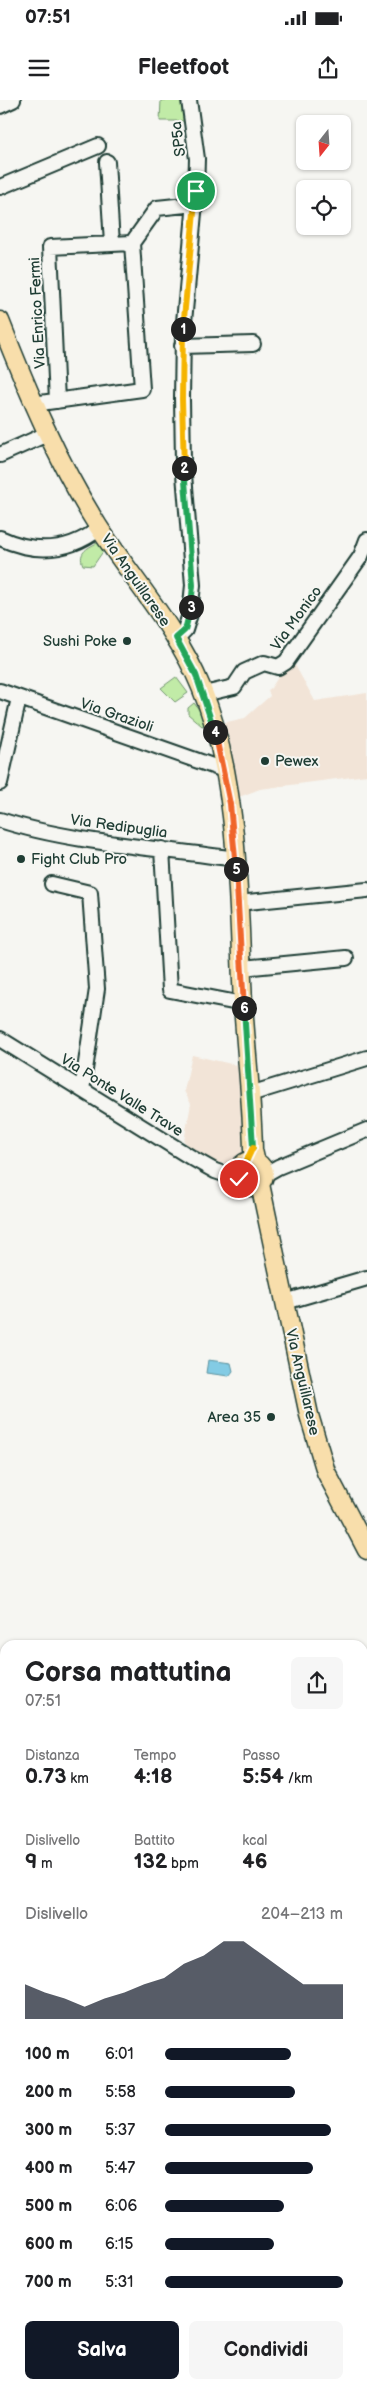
<!DOCTYPE html>
<html lang="it">
<meta charset="utf-8">
<style>
:root{--surface:#fff;--page:#f6f6f6;--text:#202124;--muted:#757577;--accent:#111827}
body{margin:0;font-family:"Balsamiq Sans",sans-serif;background:var(--page);color:var(--text);height:100vh;display:flex;flex-direction:column;font-size:19px;white-space:nowrap}
*{box-sizing:border-box;margin:0}
p{font-size:16px;color:var(--muted)}
.icon{flex:none;width:28px;height:28px;fill:none;stroke:currentColor;stroke-width:2;stroke-linecap:round;stroke-linejoin:round}
.map{position:relative;flex:1;overflow:hidden}
.drawer{position:absolute;left:0px;top:1540px;width:368px;height:749px;display:flex;flex-direction:column;background:var(--surface);border-radius:15px 15px 0 0;box-shadow:0 1px 4px #0004}
.drawer>*{flex:none}
.needle{width:32px;rotate:197deg}
.tools{position:absolute;left:296px;top:15px;display:grid;gap:10px}
.tools a{display:grid;place-items:center;width:55px;height:55px;border-radius:8px;background:var(--surface);box-shadow:0 1px 4px #0004;font-size:25px}
.pin{position:absolute;display:grid;place-items:center;width:42px;height:42px;color:#fff;margin:-21px;border:2px solid #fff;border-radius:50%;box-shadow:0 1px 5px #0007}
.km{position:absolute;width:25px;height:25px;margin:-12px;border-radius:50%;background:#222;color:#fff;font-size:14px;line-height:25px;text-align:center}
.round{display:grid;place-items:center;flex:none;width:52px;height:52px;border-radius:8px;background:var(--page)}
.head{display:flex;align-items:center;justify-content:space-between;height:85px;padding:0 25px}
h1{font-size:28px;font-weight:700;line-height:38px}
.metrics{display:grid;grid-template-columns:repeat(3,1fr);gap:8px;height:85px;padding:5px 25px}
.metrics div{display:grid;align-content:center}
.metrics b{font-size:21px;font-weight:700}
.metrics small{font-size:14px;font-weight:400}
.metrics p{font-size:14px}
.chart{height:140px;padding:10px 25px}
.chart p{display:flex;justify-content:space-between}
.chart svg{width:100%;height:90px;margin-top:5px;fill:var(--accent);opacity:.7}
.cta{display:flex;gap:10px;margin-top:auto;padding:10px 25px}
.cta a{flex:1;height:58px;border-radius:8px;background:var(--accent);color:#fff;font-size:20px;font-weight:700;line-height:58px;text-align:center}
.cta a+a{background:var(--page);color:var(--text)}
ul{padding:0 25px;list-style:none;font-size:16px}
li{display:grid;grid-template-columns:80px 60px 1fr;align-items:center;height:38px}
li i{height:12px;border-radius:6px;background:var(--accent)}
.status{display:flex;justify-content:space-between;align-items:center;height:35px;padding:0 25px;background:var(--surface);direction:ltr}
.status svg{height:14px;fill:currentColor}
header{display:flex;justify-content:space-between;align-items:center;height:65px;padding:0 25px;background:var(--surface);font-size:22px;font-weight:700}
.map>svg:first-child{display:block}
</style>
<div class="status"><b>07:51</b><svg viewBox="0 0 49 12"><path d="M0 12V9h3v3zM5 12V6h3v6zM10 12V3h3v9zM15 12V0h3v12zM26 1h20v11H26zM47 4h2v5h-2z"/></svg></div>
<header><svg class="icon" aria-label="menu" viewBox="0 0 24 24"><path d="M4 6h16M4 12h16M4 18h16"/></svg>Fleetfoot<svg class="icon" aria-label="share" viewBox="0 0 24 24"><path d="M12 15V3M7 8l5-5 5 5M5 13v7h14v-7"/></svg></header>
<div class="map">
<svg width="367" height="2288" viewBox="0 0 367 2288">
<rect width="100%" height="100%" fill="#f6f6f2"/>
<filter id="ink" filterUnits="userSpaceOnUse"><feTurbulence type="fractalNoise" baseFrequency=".02" numOctaves="2"/><feDisplacementMap in="SourceGraphic" scale="10" xChannelSelector="R" yChannelSelector="G"/><feConvolveMatrix kernelMatrix="1 2 1 2 8 2 1 2 1" color-interpolation-filters="sRGB"/></filter>
<g filter="url(#ink)">
<path fill="#f2e4d7" d="M 291,558 L 315,601 L 367,593 L 367,675 L 260,689 L 239,697 L 222,623 L 245,618 L 270,596 L 268,590 L 271,588 Z
M 192,955 L 240,966 L 246,1043 L 242,1056 L 233,1063 L 215,1063 L 193,1051 L 184,1041 L 191,1004 L 184,991 Z"/>
<path fill="#c1eba7" stroke="#70946e" d="M 161,0 L 185,0 L 189,21 L 160,21 Z
M 99,442 L 104,450 L 93,466 L 83,465 C 77,452 89,447 99,442 Z
M 176,577 L 188,593 L 175,602 L 161,588 Z
M 194,603 L 200,611 L 205,610 L 209,623 L 202,626 L 188,614 L 188,608 Z"/>
<path fill="#83cbe4" stroke="#5b929e" d="M 208,1260 L 231,1263 L 233,1271 L 229,1276 L 206,1273 Z"/>
<g fill="none" stroke-linecap="round" stroke-linejoin="round">
<g stroke="#1f3d34" stroke-width="18">
<path id="minor" d="M 0,6 L 13,0
M 107,62 L 112,144
M 0,87 L 98,46
M 182,246 L 253,244
M 57,301 L 50,147 L 132,143
M 33,304 L 142,289 L 132,143 L 157,108 L 195,104
M 0,355 L 47,334
M 0,438 C 35,454 69,452 100,428
M 176,539 L 185,530 L 190,514 L 193,485 L 183,362 L 182,299 L 183,233 L 196,91 L 197,59 L 189,0
M 0,591 L 224,670
M 204,594 L 234,587 L 244,572 L 264,563 L 278,567 L 286,562 L 361,456 L 367,440
M 0,683 L 19,598
M 0,720 C 71,743 160,748 235,759
M 162,749 L 170,890 L 243,904
M 52,784 L 90,793 L 97,889 L 82,990
M 238,803 L 367,790
M 242,868 L 346,858
M 0,939 L 192,1058 L 215,1071 L 239,1079
M 250,994 L 367,958
M 264,1075 L 278,1067 L 367,1030
M 285,1202 L 367,1178
M 362,1769 L 367,1770
M 362,1880 L 367,1880
M 0,1923 L 5,1925
M 362,2044 L 367,2046"/>
</g>
<g stroke="#1f3d34" stroke-width="21">
<path id="major" d="M 0,221 C 28,292 57,361 98,426 C 132,479 177,528 201,587 C 240,680 238,803 243,903 C 246,952 252,1001 253,1050 L 256,1063
M238 1074a13 13 0 1 1 26 0a13 13 0 1 1-26 0Z
M 260,1084 L 309,1315 L 326,1372 L 367,1450"/>
</g>
<use href="#minor" stroke="#f6f6f2" stroke-width="14"/>
<use href="#major" stroke="#f8deab" stroke-width="18"/>
</g>
</g>
<g fill="none" stroke-linecap="round" stroke-linejoin="round" filter="url(#ink)">
<g stroke="#fff" stroke-width="10">
<path id="split-1" d="M 183,229 L 196,91"/>
</g>
<g stroke="#fff" stroke-width="10">
<path id="split-2" d="M 183,229 L 182,299 L 184,368"/>
</g>
<g stroke="#fff" stroke-width="10">
<path id="split-3" d="M 184,368 L 193,485 L 191,507"/>
</g>
<g stroke="#fff" stroke-width="10">
<path id="split-4" d="M 191,507 L 185,530 L 176,538 L 196,575 L 215,632"/>
</g>
<g stroke="#fff" stroke-width="10">
<path id="split-5" d="M 215,632 L 230,704 L 236,769"/>
</g>
<g stroke="#fff" stroke-width="10">
<path id="split-6" d="M 236,769 L 244,908"/>
</g>
<g stroke="#fff" stroke-width="10">
<path id="split-7" d="M 244,908 L 253,1047"/>
</g>
<g stroke="#fff" stroke-width="10">
<path id="split-8" d="M 239,1079 L 239,1069 L 246,1062 L 253,1047"/>
</g>
<use href="#split-1" stroke="#f5b400" stroke-width="6"/>
<use href="#split-2" stroke="#f5b400" stroke-width="6"/>
<use href="#split-3" stroke="#22a559" stroke-width="6"/>
<use href="#split-4" stroke="#22a559" stroke-width="6"/>
<use href="#split-5" stroke="#f0652b" stroke-width="6"/>
<use href="#split-6" stroke="#f0652b" stroke-width="6"/>
<use href="#split-7" stroke="#22a559" stroke-width="6"/>
<use href="#split-8" stroke="#f5b400" stroke-width="6"/>
</g>
<g fill="#1f3d34" stroke="#f6f6f2" stroke-width="2">
<circle cx="127" cy="541" r="5"/>
<circle cx="265" cy="661" r="5"/>
<circle cx="21" cy="759" r="5"/>
<circle cx="271" cy="1317" r="5"/>
</g>
<g text-anchor="middle" stroke-width="4" stroke-linejoin="round" paint-order="stroke">
<g font-size="15" fill="#1f3d34" stroke="#f6f6f2">
<text transform="translate(178 39) rotate(-97)" y="5">SP5a</text>
<text transform="translate(37 213) rotate(-93)" y="5">Via Enrico Fermi</text>
<text transform="translate(136 480) rotate(55)" y="5">Via Anguillarese</text>
<text transform="translate(296 518) rotate(-54)" y="5">Via Monico</text>
<text transform="translate(117 615) rotate(19)" y="5">Via Grazioli</text>
<text transform="translate(119 726) rotate(8)" y="5">Via Redipuglia</text>
<text transform="translate(122 995) rotate(32)" y="5">Via Ponte Valle Trave</text>
<text transform="translate(303 1282) rotate(77)" y="5">Via Anguillarese</text>
</g>
<g font-size="15" fill="#1f3d34" stroke="#f6f6f2" text-anchor="end">
<text x="117" y="546">Sushi Poke</text>
<text x="275" y="666" text-anchor="start">Pewex</text>
<text x="31" y="764" text-anchor="start">Fight Club Pro</text>
<text x="261" y="1322">Area 35</text>
</g>
</g>
</svg>
<div class="tools">
<a><svg class="needle" viewBox="-14 -14 28 28"><path d="M0-13l5 13h-10z" fill="#e53935"/><path d="M0 13l5-13h-10z" fill="#757577"/></svg></a>
<a><svg class="icon" aria-label="locate" viewBox="0 0 24 24"><circle cx="12" cy="12" r="6"/><path d="M12 2v4M12 18v4M2 12h4M18 12h4"/></svg></a>
</div>
<div class="pin" style="left:196px;top:91px;background:#1e9e55"><svg class="icon" aria-label="arrive" viewBox="0 0 24 24"><path d="M6 21V4h12l-3 4 3 4H6"/></svg></div>
<div class="pin" style="left:239px;top:1079px;background:#d93025"><svg class="icon" aria-label="check" viewBox="0 0 24 24"><path d="M5 12l5 5 9-10"/></svg></div>
<b class="km" style="left:183px;top:229px">1</b>
<b class="km" style="left:184px;top:368px">2</b>
<b class="km" style="left:191px;top:507px">3</b>
<b class="km" style="left:215px;top:632px">4</b>
<b class="km" style="left:236px;top:769px">5</b>
<b class="km" style="left:244px;top:908px">6</b>
<section class="drawer">
<div class="head"><div><h1>Corsa mattutina</h1><p>07:51</p></div><a class="round"><svg class="icon" aria-label="share" viewBox="0 0 24 24"><path d="M12 15V3M7 8l5-5 5 5M5 13v7h14v-7"/></svg></a></div>
<div class="metrics">
<div><p>Distanza</p><b>0.73<small> km</small></b></div>
<div><p>Tempo</p><b>4:18</b></div>
<div><p>Passo</p><b>5:54<small> /km</small></b></div>
</div>
<div class="metrics">
<div><p>Dislivello</p><b>9<small> m</small></b></div>
<div><p>Battito</p><b>132<small> bpm</small></b></div>
<div><p>kcal</p><b>46</b></div>
</div>
<div class="chart"><p><span>Dislivello</span>204–213 m</p>
<svg viewBox="0 0 160 44" preserveAspectRatio="none"><path d="M0 44V27L10 31L20 34L30 38L40 34L50 31L60 27L70 24L80 17L90 13L100 6L110 6L120 13L130 20L140 27L150 27L160 27V44z"/></svg>
</div>
<ul>
<li><b>100 m</b>6:01<i style="width:71%"></i></li>
<li><b>200 m</b>5:58<i style="width:73%"></i></li>
<li><b>300 m</b>5:37<i style="width:93%"></i></li>
<li><b>400 m</b>5:47<i style="width:83%"></i></li>
<li><b>500 m</b>6:06<i style="width:67%"></i></li>
<li><b>600 m</b>6:15<i style="width:61%"></i></li>
<li><b>700 m</b>5:31<i style="width:100%"></i></li>
</ul>
<div class="cta"><a>Salva</a><a>Condividi</a></div>
</section>
</div>
